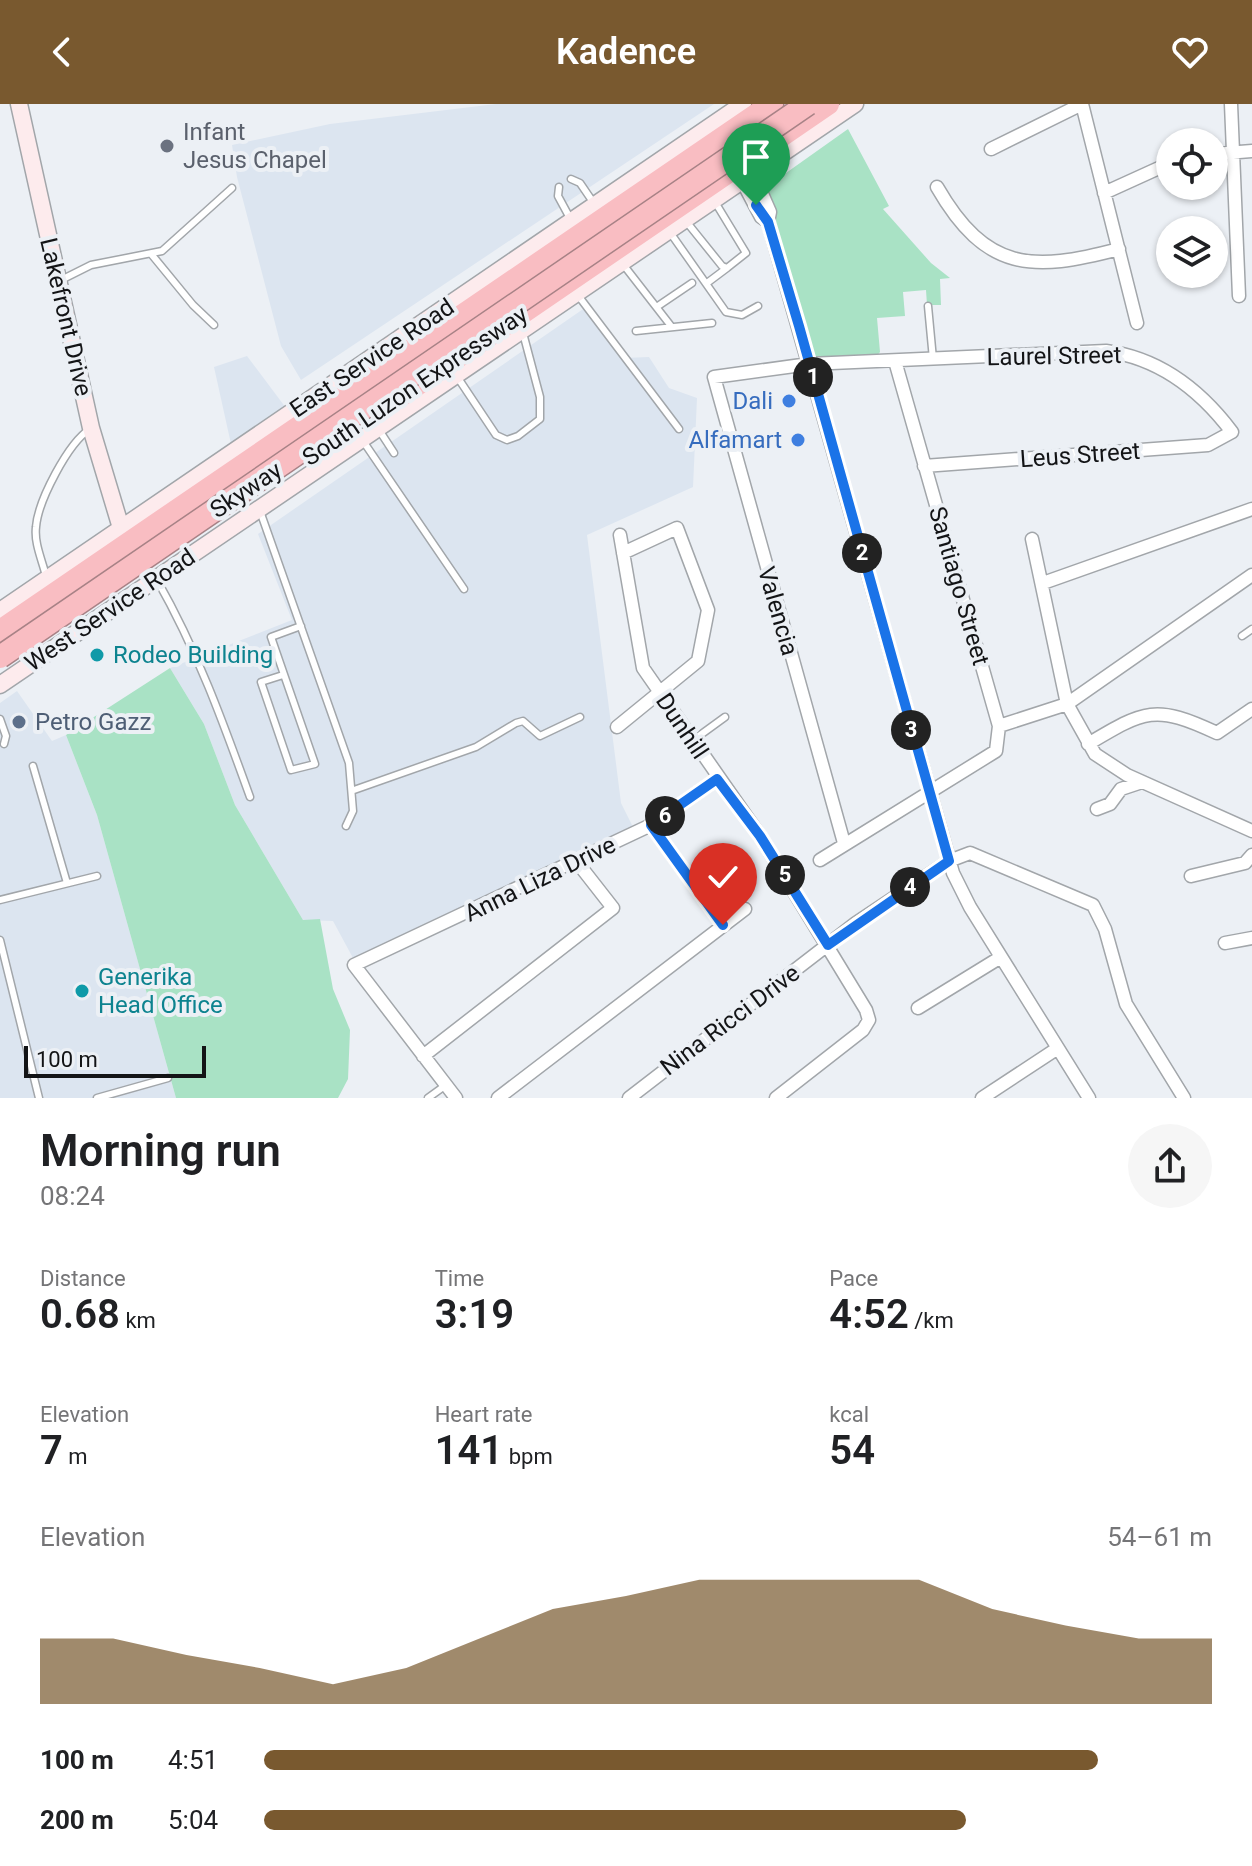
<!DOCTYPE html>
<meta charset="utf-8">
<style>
:root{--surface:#fff;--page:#f6f6f6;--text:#202124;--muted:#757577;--accent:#79592f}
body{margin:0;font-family:Roboto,sans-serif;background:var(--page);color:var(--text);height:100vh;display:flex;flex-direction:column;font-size:30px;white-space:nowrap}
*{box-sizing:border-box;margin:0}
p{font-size:26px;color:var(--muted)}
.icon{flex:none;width:44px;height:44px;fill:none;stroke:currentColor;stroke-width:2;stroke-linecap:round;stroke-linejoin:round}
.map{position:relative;height:994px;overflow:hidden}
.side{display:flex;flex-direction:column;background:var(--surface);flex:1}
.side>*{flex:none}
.controls{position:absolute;left:1156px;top:24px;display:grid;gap:16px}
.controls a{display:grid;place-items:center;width:72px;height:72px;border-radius:50%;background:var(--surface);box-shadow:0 2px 6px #0004;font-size:40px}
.scale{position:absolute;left:24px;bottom:20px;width:182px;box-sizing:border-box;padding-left:8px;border:4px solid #131416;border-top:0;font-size:22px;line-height:28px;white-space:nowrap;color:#131416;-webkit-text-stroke:6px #ecf0f5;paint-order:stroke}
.pin{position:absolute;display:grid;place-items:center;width:68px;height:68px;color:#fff;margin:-82px -34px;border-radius:50% 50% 50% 0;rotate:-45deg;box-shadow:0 0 8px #0007}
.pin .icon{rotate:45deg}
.km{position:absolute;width:40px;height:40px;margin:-20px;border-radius:50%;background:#222;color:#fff;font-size:22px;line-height:40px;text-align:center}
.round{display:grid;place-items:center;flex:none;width:84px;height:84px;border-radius:42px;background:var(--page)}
.overview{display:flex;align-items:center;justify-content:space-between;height:136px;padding:0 40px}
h1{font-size:44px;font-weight:600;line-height:60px}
.stats{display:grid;grid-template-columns:repeat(3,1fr);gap:12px;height:136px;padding:8px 40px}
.stats div{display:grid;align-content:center}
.stats b{font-size:40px;font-weight:600}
.stats small{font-size:22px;font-weight:400}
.stats p{font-size:22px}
.chart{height:224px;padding:16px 40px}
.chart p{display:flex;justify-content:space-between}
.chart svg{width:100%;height:144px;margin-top:8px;fill:var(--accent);opacity:.7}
ul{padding:0 40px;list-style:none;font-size:26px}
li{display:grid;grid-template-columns:128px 96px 1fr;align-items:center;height:60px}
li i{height:20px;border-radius:10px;background:var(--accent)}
header{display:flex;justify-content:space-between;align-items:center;height:104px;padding:0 40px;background:var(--accent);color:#fff;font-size:36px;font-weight:600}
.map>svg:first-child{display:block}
</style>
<header><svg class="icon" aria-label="back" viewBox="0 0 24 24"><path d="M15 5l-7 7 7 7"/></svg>Kadence<svg class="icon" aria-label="heart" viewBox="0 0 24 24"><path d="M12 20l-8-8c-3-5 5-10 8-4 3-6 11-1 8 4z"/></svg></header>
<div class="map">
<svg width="1252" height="994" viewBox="0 0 1252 994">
<rect width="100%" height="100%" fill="#ecf0f5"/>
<path fill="#dce5f0" d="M 496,0 L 714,0 L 301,276 L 281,242 L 237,73 L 232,41 L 330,20 Z
M 589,201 L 624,254 L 649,253 L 669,284 L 697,294 L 693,383 L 587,431 L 621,699 L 633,723 L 353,854 L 333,817 L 303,816 L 235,701 L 204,620 L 170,564 L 292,516 L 258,430 Z
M 247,252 L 286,304 L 231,340 L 214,263 Z
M 17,587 L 52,637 L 66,631 L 97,711 L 176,994 L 0,994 L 0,599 Z"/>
<path fill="#a9e2c5" d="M 848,25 L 889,102 L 883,105 L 931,159 L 950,174 L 940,175 L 941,201 L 927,201 L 926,186 L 903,188 L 905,212 L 877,214 L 880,248 L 876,253 L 813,253 L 762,86 Z
M 170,564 L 204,620 L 235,701 L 303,816 L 320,815 L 333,885 L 350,926 L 348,975 L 338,994 L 176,994 L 97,711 L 66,631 Z"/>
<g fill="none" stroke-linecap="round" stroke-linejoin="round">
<g stroke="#a2a6aa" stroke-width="9">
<path id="lane" d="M 571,75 L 580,79 L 595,101
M 559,83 L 558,92 L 571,116
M 685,116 L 722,162 L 727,164 L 746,149 L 715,98
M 669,127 L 726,208 L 742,211 L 758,202
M 152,151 L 193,201 L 214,221
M 622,159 L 671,222
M 61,176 L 91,161 L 162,147 L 232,84
M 707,179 L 727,164
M 577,190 L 679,325
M 658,202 L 692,179
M 928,202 L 933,255
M 636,227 L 712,219
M 458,274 L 496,331 L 507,336 L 518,332 L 540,315 L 540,293 L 523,229
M 379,326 L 394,349
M 363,337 L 464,485
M 260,407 L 349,659 L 353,707 L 346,722
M 46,472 C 42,456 34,439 36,423 C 38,397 68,339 90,325
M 157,476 C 197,546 223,618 250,693
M 1242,532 L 1252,525
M 283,571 L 261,578 L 291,666 L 315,660 L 271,533 L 301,522
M 0,615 L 6,632 L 4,640
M 692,637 L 725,613
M 33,662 L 67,779
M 354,686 L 476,643 L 516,619 L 523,617 L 540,632 L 580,613
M 0,796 L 97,772
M 0,836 L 39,994
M 97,994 L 168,974
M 428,994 L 446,981"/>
</g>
<g stroke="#a2a6aa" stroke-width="15">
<path id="street" d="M 1082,0 L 1137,219
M 1231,0 L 1239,192
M 991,45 L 1082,0
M 1214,50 L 1252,47
M 753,69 L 770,108 L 768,118 L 953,769 L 970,803 L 1089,994
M 742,77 L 761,113 L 768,118
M 937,83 C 986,168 1032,168 1119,145
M 1104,89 L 1170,59
M 620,431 L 643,564 L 760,732 L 866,906 L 869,916 L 863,926 L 776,994
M 1032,435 L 1067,600 L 1095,650 L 1127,671 L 1252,727
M 1043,479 L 1252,405
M 999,622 L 1067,600 L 1252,471
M 617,623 L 698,557 L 708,506 L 677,424 L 623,449
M 1088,640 C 1145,606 1155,600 1217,629 L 1252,605
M 1097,705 L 1110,700 L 1121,685 L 1142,678
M 651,721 L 723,821
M 844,739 L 714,273 L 809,260 L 1106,247 C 1159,254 1201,287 1232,328 L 1208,341 L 924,362
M 820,756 L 996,647 L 999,622 L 895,257
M 1191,772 L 1245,759 L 1252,751
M 1225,839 L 1252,834
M 918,904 L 1001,853
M 423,952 L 613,804 L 577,758
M 456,994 L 354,861 L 651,721 L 717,675
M 498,994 L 745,805
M 629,994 L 856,819 L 949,757 L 970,749 L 1093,801 L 1105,825 L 1126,900 L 1184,994
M 982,994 L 1058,944"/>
</g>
<g stroke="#a2a6aa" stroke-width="19">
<path id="secondary" d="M 19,0 L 91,324 L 121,424
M 0,507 L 743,0
M 0,581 L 855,0"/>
</g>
<g stroke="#a88286" stroke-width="25">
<path id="highway" d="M 402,291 L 828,0
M 0,527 L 772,0"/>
</g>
<use href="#lane" stroke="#fff" stroke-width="6"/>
<use href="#street" stroke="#fff" stroke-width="12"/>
<use href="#secondary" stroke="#fdebed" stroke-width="16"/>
<use href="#highway" stroke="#f9bdc2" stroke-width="22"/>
<g stroke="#a88286" stroke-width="25" stroke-linecap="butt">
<path id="highway-bridge" d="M 0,553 L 808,0"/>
</g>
<use href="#highway-bridge" stroke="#f9bdc2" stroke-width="22"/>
</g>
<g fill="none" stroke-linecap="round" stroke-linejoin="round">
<g stroke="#fff" stroke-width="16">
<path id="route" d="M 723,821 L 651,721 L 717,675 L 760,732 L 828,841 L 949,757 L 799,222 L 768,118 L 756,101"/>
</g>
<use href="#route" stroke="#1a73e8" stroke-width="10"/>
</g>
<circle fill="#6b7280" stroke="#ecf0f5" stroke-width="3" cx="167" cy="42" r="8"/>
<g fill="#3f7fe0" stroke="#ecf0f5" stroke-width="3">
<circle cx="789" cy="297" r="8"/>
<circle cx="798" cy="336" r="8"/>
</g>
<g fill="#0f9aa8" stroke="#ecf0f5" stroke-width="3">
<circle cx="97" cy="551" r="8"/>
<circle cx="82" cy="887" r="8"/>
</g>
<circle fill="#5c6f8a" stroke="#ecf0f5" stroke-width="3" cx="19" cy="618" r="8"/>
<g text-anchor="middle" stroke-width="8" stroke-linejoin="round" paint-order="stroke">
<g font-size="24" fill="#5b616d" stroke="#ecf0f5" text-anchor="start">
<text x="183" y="36">Infant<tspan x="183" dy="28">Jesus Chapel</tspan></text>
</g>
<g font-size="24" fill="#131416" stroke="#ecf0f5">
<text transform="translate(66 213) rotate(77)" y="8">Lakefront Drive</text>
<text transform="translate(1054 252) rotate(-1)" y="8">Laurel Street</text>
<text transform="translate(372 254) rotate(-34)" y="8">East Service Road</text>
<text transform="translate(415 282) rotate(-34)" y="8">South Luzon Expressway</text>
<text transform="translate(1080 351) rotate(-4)" y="8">Leus Street</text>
<text transform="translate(246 386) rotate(-34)" y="8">Skyway</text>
<text transform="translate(959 482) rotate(74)" y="8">Santiago Street</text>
<text transform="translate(110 506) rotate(-34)" y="8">West Service Road</text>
<text transform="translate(778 507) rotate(74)" y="8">Valencia</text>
<text transform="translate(682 622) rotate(56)" y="8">Dunhill</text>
<text transform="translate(540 775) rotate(-26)" y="8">Anna Liza Drive</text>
<text transform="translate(730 916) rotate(-37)" y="8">Nina Ricci Drive</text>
</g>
<g font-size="24" fill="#366cbe" stroke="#ecf0f5" text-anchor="end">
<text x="773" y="305">Dali</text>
<text x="782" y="344">Alfamart</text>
</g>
<g font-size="24" fill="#0d838f" stroke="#ecf0f5" text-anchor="start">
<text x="113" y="559">Rodeo Building</text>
<text x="98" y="881">Generika<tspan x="98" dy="28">Head Office</tspan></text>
</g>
<g font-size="24" fill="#4e5e75" stroke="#ecf0f5" text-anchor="start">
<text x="35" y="626">Petro Gazz</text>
</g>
</g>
</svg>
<div class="controls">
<a><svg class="icon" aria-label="locate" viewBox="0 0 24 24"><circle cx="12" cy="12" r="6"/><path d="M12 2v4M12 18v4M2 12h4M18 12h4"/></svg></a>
<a><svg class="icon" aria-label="layers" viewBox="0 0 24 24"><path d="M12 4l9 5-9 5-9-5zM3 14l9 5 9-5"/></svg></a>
</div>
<div class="scale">100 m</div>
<div class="pin" style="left:756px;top:101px;background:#1e9e55"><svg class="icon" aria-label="arrive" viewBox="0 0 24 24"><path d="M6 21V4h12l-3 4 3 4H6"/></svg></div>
<div class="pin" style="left:723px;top:821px;background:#d93025"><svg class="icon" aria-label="check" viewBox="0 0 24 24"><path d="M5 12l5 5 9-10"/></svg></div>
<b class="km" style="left:813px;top:273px">1</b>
<b class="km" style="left:862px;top:449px">2</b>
<b class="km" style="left:911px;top:626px">3</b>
<b class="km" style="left:910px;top:783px">4</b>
<b class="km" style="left:785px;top:771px">5</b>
<b class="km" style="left:665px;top:712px">6</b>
</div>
<section class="side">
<div class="overview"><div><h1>Morning run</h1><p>08:24</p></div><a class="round"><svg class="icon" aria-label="share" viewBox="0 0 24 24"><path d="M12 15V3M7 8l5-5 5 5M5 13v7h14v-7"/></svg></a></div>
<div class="stats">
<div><p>Distance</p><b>0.68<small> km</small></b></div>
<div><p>Time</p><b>3:19</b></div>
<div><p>Pace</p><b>4:52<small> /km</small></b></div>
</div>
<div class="stats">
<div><p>Elevation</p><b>7<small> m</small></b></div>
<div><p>Heart rate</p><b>141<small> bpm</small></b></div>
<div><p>kcal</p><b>54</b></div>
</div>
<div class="chart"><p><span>Elevation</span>54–61 m</p>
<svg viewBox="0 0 160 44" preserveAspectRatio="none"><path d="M0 44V24L10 24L20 29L30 33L40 38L50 33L60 24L70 15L80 11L90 6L100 6L110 6L120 6L130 15L140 20L150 24L160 24V44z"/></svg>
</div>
<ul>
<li><b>100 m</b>4:51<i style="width:88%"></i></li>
<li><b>200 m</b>5:04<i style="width:74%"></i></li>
</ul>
</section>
